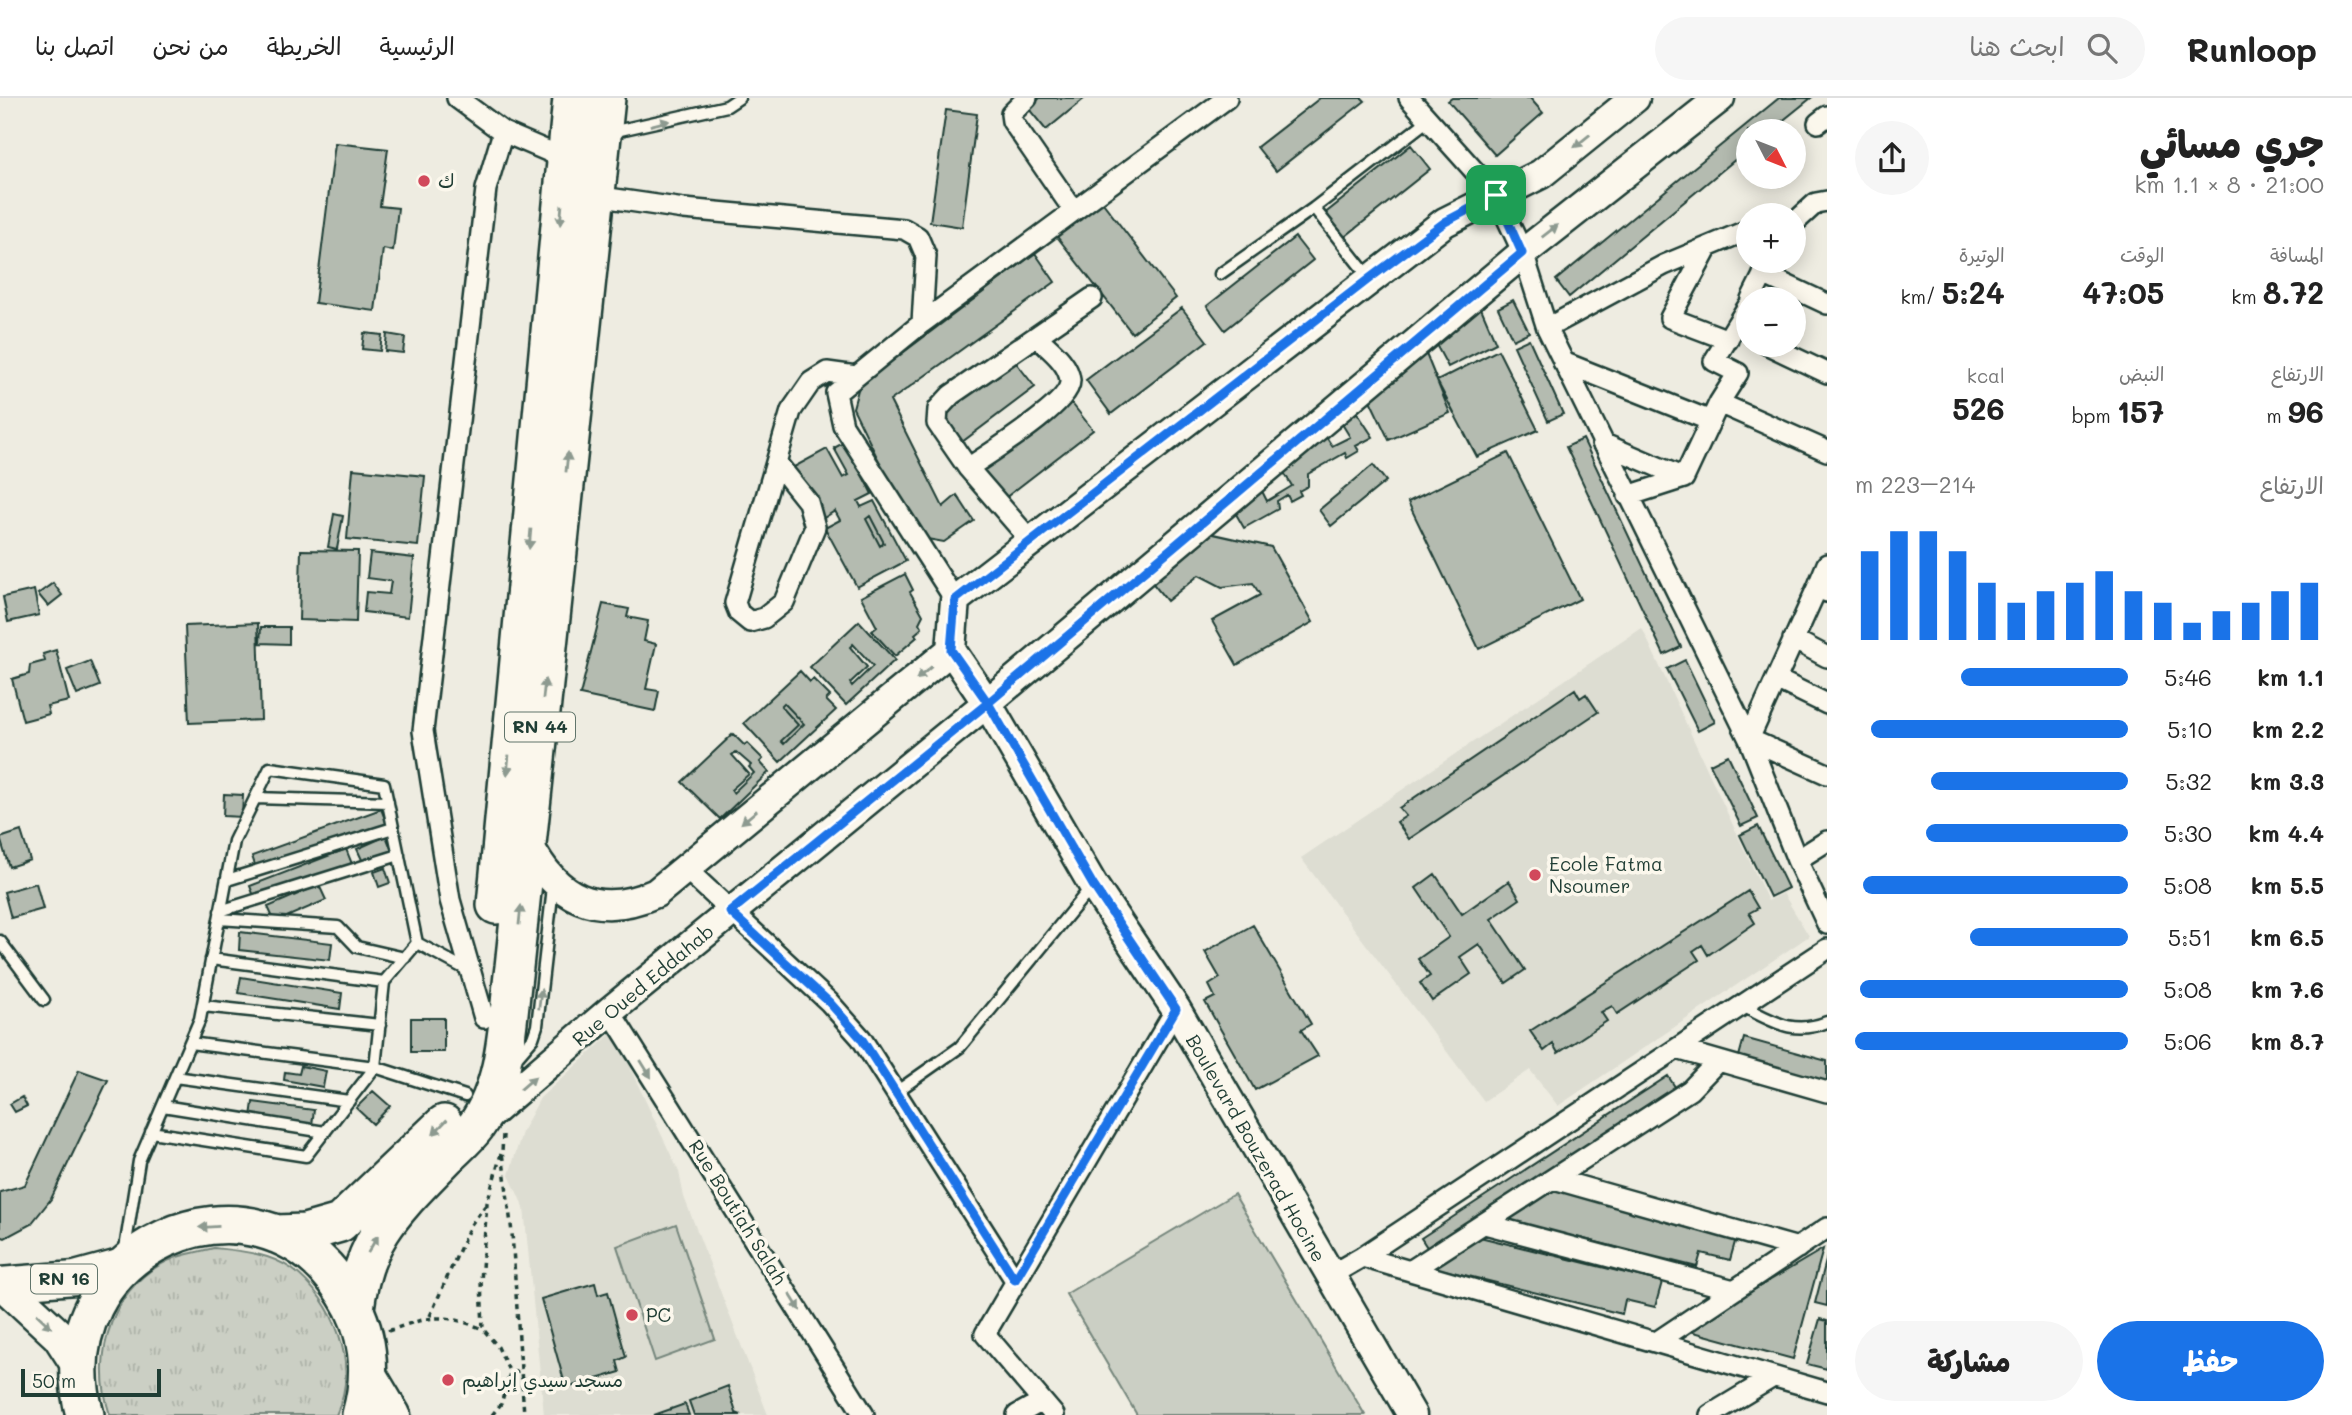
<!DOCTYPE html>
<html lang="ar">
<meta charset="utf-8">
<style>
:root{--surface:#fff;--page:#f6f6f6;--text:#222;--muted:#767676;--line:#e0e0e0;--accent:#1a73e8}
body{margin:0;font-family:Mali,"Playpen Sans Arabic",sans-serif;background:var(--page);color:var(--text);direction:rtl;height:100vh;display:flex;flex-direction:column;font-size:26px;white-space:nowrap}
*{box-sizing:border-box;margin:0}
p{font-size:23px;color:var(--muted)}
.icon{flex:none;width:38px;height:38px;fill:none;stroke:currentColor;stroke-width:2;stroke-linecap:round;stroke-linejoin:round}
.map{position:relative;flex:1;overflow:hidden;direction:ltr}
.side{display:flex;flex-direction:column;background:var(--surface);width:525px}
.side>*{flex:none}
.needle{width:46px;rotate:132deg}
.controls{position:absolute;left:1736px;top:21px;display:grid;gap:14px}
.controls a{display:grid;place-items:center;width:70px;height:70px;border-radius:50%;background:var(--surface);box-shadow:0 4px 18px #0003;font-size:35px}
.scale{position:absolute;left:21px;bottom:18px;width:140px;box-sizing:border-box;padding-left:7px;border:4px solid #1f3d34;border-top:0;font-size:19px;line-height:24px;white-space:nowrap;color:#1f3d34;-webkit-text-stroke:5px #fbf7ec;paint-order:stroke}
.pin{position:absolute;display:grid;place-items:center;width:60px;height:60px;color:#fff;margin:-30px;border-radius:14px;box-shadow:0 4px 10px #0006}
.round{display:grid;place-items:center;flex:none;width:74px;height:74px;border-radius:37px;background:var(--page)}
.headline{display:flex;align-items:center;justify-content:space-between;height:119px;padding:0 28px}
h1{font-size:38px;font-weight:800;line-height:52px}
.stats{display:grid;grid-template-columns:repeat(3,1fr);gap:10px;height:119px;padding:7px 28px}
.stats div{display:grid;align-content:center}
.stats b{font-size:30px;font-weight:800}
.stats small{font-size:19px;font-weight:400}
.stats p{font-size:19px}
.chart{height:196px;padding:14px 28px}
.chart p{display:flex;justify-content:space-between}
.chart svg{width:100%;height:126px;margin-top:7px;stroke:var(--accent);stroke-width:6}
.action{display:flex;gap:14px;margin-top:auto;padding:14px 28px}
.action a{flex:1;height:80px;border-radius:42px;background:var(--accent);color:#fff;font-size:28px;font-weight:800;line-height:80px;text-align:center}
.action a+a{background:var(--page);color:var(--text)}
ul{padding:0 28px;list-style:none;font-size:23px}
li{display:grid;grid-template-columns:112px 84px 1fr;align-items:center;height:52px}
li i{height:18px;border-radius:9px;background:var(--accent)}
header{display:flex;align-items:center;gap:42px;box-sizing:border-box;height:98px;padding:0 35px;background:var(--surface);border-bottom:2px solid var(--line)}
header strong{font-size:33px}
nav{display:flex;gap:38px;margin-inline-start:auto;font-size:24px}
.search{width:490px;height:63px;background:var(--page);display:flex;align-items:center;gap:18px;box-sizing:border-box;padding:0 24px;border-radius:38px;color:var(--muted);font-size:26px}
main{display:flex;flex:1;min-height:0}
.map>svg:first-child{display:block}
</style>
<header>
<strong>Runloop</strong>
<div class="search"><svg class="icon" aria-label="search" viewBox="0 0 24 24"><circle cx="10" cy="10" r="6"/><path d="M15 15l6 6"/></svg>ابحث هنا</div>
<nav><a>الرئيسية</a><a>الخريطة</a><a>من نحن</a><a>اتصل بنا</a></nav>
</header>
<main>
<section class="side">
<div class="headline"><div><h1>جري مسائي</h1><p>21:00 · 8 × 1.1 km</p></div><a class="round"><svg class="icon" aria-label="share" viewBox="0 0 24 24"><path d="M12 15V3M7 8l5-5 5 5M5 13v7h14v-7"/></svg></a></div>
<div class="stats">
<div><p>المسافة</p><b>8.72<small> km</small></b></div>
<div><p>الوقت</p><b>47:05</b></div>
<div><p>الوتيرة</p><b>5:24<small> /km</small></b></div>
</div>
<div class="stats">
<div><p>الارتفاع</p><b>96<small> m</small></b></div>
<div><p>النبض</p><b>157<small> bpm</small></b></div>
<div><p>kcal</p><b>526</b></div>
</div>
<div class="chart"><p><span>الارتفاع</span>214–223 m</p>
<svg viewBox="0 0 160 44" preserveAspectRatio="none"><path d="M5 44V13M15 44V6M25 44V6M35 44V13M45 44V24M55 44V31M65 44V27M75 44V24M85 44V20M95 44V27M105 44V31M115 44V38M125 44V34M135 44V31M145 44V27M155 44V24"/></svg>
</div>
<ul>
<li><b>1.1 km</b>5:46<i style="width:61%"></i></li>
<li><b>2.2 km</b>5:10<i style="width:94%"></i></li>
<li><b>3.3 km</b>5:32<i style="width:72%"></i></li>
<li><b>4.4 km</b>5:30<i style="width:74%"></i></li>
<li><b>5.5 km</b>5:08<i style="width:97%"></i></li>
<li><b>6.5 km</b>5:51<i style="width:58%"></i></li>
<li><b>7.6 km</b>5:08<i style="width:98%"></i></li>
<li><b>8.7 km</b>5:06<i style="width:100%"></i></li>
</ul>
<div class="action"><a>حفظ</a><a>مشاركة</a></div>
</section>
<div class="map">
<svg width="1827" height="1317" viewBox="0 0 1827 1317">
<defs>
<pattern id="grass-tufts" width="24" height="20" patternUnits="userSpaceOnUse" patternTransform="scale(1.75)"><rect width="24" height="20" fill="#cbcfc4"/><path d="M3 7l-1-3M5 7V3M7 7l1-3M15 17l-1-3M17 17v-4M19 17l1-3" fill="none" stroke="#aeb3a9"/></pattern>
</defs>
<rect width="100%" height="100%" fill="#eeece1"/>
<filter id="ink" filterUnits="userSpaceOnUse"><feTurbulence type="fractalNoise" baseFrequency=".0143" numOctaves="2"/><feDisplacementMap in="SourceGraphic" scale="14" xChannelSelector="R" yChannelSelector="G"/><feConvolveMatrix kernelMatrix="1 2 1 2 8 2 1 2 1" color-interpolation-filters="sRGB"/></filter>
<g filter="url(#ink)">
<path fill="#ddddd2" d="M 1642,530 L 1768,803 L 1783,795 L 1809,838 L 1558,1008 L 1530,972 L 1484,1003 L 1301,760 Z
M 613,934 L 643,966 L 631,972 L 679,1074 L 684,1099 L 768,1317 L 544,1317 L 524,1110 L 509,1077 L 522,1034 L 540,1000 Z"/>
<path fill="url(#grass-tufts)" stroke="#75867c" stroke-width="2" d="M 214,1150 C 241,1153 269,1155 292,1171 C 335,1203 360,1267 336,1317 L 110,1317 C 90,1257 112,1182 177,1159 C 189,1155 202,1153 214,1150 Z"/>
<path fill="#cbcfc4" stroke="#75867c" stroke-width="2" d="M 1234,1096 L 1365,1317 L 1137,1317 L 1066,1196 Z
M 676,1126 L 715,1241 L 655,1263 L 617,1148 Z"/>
<path fill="#b4bbb0" stroke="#1f3d34" stroke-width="2" fill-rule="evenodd" d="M 1040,0 L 1085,0 L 1046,32 L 1028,10 Z
M 1320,0 L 1362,0 L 1365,3 L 1276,73 L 1257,49 Z
M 1452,0 L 1530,0 L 1543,15 L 1495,57 L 1448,3 Z
M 1779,0 L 1811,0 L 1770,33 L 1748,33 L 1748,51 L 1569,199 L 1556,182 Z
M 946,12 L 977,16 L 962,129 L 930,124 Z
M 335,45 L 388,51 L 380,108 L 398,110 L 393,153 L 383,151 L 375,213 L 315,205 Z
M 1411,47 L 1430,71 L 1342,141 L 1323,117 Z
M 1100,101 L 1176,200 L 1132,235 L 1055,136 Z
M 1295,139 L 1313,162 L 1225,232 L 1207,208 Z
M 1035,155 L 1055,184 L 890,303 L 943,409 L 957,397 L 974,423 L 944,444 L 916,439 L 853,310 L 859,288 Z
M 1513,202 L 1529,234 L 1513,242 L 1498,210 Z
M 1478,203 L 1496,245 L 1448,269 L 1433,241 Z
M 1182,210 L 1207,243 L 1111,316 L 1086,282 Z
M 364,235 L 382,237 L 380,253 L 362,251 Z
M 387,236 L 405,239 L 403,255 L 385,253 Z
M 1529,241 L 1563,316 L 1548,323 L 1514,248 Z
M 1424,251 L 1450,315 L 1389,342 L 1368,298 Z
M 1498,252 L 1538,332 L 1477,359 L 1437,283 Z
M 1014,262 L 1035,289 L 962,344 L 942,316 Z
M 1070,303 L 1093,332 L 1005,400 L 982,371 Z
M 1354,310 L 1373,339 L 1356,348 L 1359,353 L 1347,360 L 1345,355 L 1308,376 L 1308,388 L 1299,393 L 1301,397 L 1290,403 L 1287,397 L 1277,403 L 1278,411 L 1244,430 L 1232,409 L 1259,387 L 1267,403 L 1292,388 L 1280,368 L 1323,334 L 1332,348 L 1350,339 L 1339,321 Z
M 1583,341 L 1681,549 L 1664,557 L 1566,349 Z
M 845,344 L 872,396 L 858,403 L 861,409 L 874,403 L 906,463 L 857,489 L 825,430 L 840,422 L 835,413 L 822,421 L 794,369 L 827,351 L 843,380 L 849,377 L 834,350 ZM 870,418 L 884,445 L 880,448 L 866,421 Z
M 1508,355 L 1580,501 L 1479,551 L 1408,404 Z
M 1373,367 L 1386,383 L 1331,428 L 1319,412 Z
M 353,371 L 425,378 L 418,448 L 347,441 Z
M 334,416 L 343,418 L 337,451 L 328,449 Z
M 870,418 L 884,445 L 880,448 L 866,421 Z
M 1200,433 L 1271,449 L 1313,524 L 1237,567 L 1212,523 L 1260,497 L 1253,485 L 1222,489 L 1199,477 L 1167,503 L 1146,477 Z
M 301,452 L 358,453 L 356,524 L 299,522 Z
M 370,455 L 414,460 L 408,519 L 364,514 L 366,494 L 389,496 L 391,483 L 367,480 Z
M 905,476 L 913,492 L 910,494 L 923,517 L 919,525 L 922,530 L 915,536 L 917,539 L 895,558 L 872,533 L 877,529 L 861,499 Z
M 53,485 L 62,497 L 48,508 L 38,496 Z
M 34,492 L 39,517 L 8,524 L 3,499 Z
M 603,506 L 629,511 L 627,519 L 648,523 L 644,543 L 656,546 L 646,591 L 659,593 L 655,613 L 580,597 Z
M 859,523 L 895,562 L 846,607 L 810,569 ZM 853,546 L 873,568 L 852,588 L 850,585 L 867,569 L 850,549 Z
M 258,525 L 261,622 L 189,625 L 185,528 Z
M 261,529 L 289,529 L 289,546 L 260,545 Z
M 56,552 L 69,603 L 47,608 L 49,616 L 23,623 L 12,581 L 29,576 L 30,567 L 45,563 L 43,556 Z
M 1685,562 L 1715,624 L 1698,633 L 1667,571 Z
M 90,563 L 100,588 L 77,597 L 67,572 Z
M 800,573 L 810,584 L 813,581 L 830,598 L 826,602 L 836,612 L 780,664 L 744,625 ZM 784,605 L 804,626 L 784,646 L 781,643 L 798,627 L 781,608 Z
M 1575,591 L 1580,600 L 1586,596 L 1598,614 L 1409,741 L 1397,724 L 1406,718 L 1399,710 Z
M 784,605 L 804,626 L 784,646 L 781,643 L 798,627 L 781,608 Z
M 733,636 L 744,647 L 747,645 L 763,661 L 760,664 L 769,674 L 720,721 L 682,684 ZM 736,654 L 751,667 L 749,669 L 754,675 L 733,695 L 731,692 L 749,676 L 732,657 Z
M 1728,657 L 1758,720 L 1741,728 L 1710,666 Z
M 224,696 L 243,697 L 242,719 L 223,718 Z
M 381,711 L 387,726 L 257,773 L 252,758 Z
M 1758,728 L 1788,790 L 1770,799 L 1740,737 Z
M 21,733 L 30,762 L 9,769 L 0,740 Z
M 386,738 L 392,753 L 364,766 L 357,751 Z
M 346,751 L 352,766 L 256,803 L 250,788 Z
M 385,770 L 390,785 L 379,789 L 374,774 Z
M 1435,776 L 1462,816 L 1509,783 L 1520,801 L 1491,821 L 1525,872 L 1506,885 L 1479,846 L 1460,859 L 1471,876 L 1432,903 L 1420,885 L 1430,878 L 1418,861 L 1449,839 L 1416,790 Z
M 36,785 L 43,811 L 11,820 L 4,794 Z
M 319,787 L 326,802 L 275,824 L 268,809 Z
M 1748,793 L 1758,810 L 1749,815 L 1755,825 L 1708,857 L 1702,847 L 1693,853 L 1699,862 L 1617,916 L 1612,908 L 1601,914 L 1607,923 L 1558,955 L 1553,946 L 1544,953 L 1530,933 Z
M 1253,827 L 1311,926 L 1301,932 L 1318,958 L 1255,992 L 1205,904 L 1215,899 L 1209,887 L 1220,880 L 1205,854 Z
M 240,834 L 332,845 L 330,862 L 239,852 Z
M 241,879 L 342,895 L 340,911 L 238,895 Z
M 411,920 L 444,920 L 444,954 L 411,954 Z
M 1744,940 L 1827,963 L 1827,986 L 1738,962 Z
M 301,968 L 326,973 L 323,989 L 284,982 L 285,974 L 299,976 Z
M 79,972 L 108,982 L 51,1101 L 31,1126 L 5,1140 L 0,1138 L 0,1094 L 25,1087 Z
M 1668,978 L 1679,995 L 1432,1157 L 1421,1140 Z
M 373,993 L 390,1008 L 373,1026 L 356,1010 Z
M 22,999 L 27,1008 L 15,1014 L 10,1006 Z
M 253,1004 L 314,1012 L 312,1027 L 251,1019 Z
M 1555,1092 L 1737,1137 L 1730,1162 L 1701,1155 L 1697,1169 L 1499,1120 Z
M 1480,1139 L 1662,1184 L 1655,1209 L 1625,1202 L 1622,1216 L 1424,1167 Z
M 1823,1151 L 1793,1261 L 1686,1232 Z
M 1827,1159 L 1827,1208 L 1815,1205 Z
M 595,1185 L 598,1197 L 608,1194 L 626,1259 L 617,1263 L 620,1274 L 566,1290 L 541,1201 Z
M 1820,1221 L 1827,1223 L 1827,1271 L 1807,1266 Z
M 728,1288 L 736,1315 L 741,1317 L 694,1317 L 689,1303 Z
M 685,1306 L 689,1317 L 654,1317 Z"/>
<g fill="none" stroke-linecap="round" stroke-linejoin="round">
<g stroke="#1f3d34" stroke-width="15">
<path id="lane" d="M 614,39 L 620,32 L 727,8 L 739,0
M 1314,110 L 1368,178
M 1220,176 L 1314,110 L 1427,23
M 255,700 L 388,704
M 227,782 L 393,730
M 220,813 L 399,757
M 219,821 L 338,829 L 357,849 L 405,860
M 0,843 L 44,902
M 211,861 L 384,884
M 203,908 L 380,927
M 1742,908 C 1773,923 1792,938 1827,924
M 190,945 L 375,969 L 384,884 L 417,845
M 515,961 L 533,940 L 537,928 L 553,789
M 175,979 L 349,1003
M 896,994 L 960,949 L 1092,788
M 163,1008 L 325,1034
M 151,1034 L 306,1058 L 375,969 L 465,998
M 124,1157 L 139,1063 L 200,921 L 234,743 L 270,670 L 384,686 L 417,845 L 471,874"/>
</g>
<g stroke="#1f3d34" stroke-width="24">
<path id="street" d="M 457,0 L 503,34 L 566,61
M 1027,0 L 1011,16 L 1012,23 L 1074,113
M 1409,0 L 1496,97 L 1523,155 L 1547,230 L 1749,641 L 1797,762 L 1827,826
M 1818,25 L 1827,18
M 595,98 L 684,111 L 904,131 L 918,139 L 926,158 L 922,225
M 1794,125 L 1816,105 L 1827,103
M 1708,149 L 1670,220 L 1728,242
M 1763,176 L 1827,206
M 1751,201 L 1770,163
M 1547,230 L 1664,167 L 1748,132
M 1768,247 L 1827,275
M 1563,264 L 1711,323
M 1719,305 L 1738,275 L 1714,263 L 1748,208
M 1602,345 L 1684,380
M 776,364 L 808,404 L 815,429 L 784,504 L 764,520 L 750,524 L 739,515 L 735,505 L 791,313 L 811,284 L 827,274 L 856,278
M 968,370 C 988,356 1072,305 1070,282 C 1068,264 1049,251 1037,239
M 1628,398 L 1684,380 L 1719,305 L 1827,353
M 1031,443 L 968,370 L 937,325 L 938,311 L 951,297 L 1092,200
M 1817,490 L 1827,466
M 1827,494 L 1817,490 L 1749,641 L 1827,676
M 955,502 L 843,327 L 836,295 L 922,225 L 1227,0
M 1793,541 L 1827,559
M 1776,581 L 1827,606
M 1797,762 L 1827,743
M 686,771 L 829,904 L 861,940 L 1015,1182
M 610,913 L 864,1317
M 484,920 L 450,802 L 423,633 L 486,91 L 503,34
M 1677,951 L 1827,994
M 1554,1081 L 1798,1150
M 1485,1126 L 1734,1192
M 1362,1159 L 1827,851
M 1410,1173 L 1690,992 L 1718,963
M 1329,1178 L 1362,1159 L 1827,1294
M 1658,1243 L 1827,1130
M 1017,1317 L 1042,1303
M 1054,1317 L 985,1236 L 1176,911
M 1710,1317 L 1773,1279"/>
</g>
<g stroke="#1f3d34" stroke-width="33">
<path id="secondary" d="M 951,552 L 987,605 L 1093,787 L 1176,911 L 1412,1317
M 528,745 C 556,801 597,821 656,795 L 951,552 L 955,502 L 1445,124 L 1541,76 L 1635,0
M 483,1022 L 610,913 L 987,605 L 1523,155 L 1720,0"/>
</g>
<g stroke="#1f3d34" stroke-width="37">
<path id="primary" d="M 0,1186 L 75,1180 L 123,1167
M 3,1186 L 59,1238 L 77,1266
M 369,1275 L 394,1317"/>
</g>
<g stroke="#1f3d34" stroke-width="42">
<path id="highway" d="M 496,807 L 572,0
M 276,1136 L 305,1135 L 340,1125 L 444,1026
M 355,1211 C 363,1138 398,1109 446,1059 C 456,1049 468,1039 476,1028 C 508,984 507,921 514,869 L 606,0
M 85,1317 C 40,1151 256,1053 345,1195 C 369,1232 373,1275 361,1317"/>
</g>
<path stroke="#1f3d34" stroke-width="3.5" stroke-dasharray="5 5" stroke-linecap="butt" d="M 503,1037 L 502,1054 L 512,1135 L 524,1317
M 501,1056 L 487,1105 L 481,1183 L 483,1231 L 498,1249 L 510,1275
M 430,1218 L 470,1128 L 485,1108
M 388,1233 C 431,1218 440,1214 483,1231
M 492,1317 L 501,1306 L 510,1275 L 520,1273"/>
<use href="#lane" stroke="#fbf7ec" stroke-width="10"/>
<use href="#street" stroke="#fbf7ec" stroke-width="19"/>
<use href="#secondary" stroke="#fbf7ec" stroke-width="28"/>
<use href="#primary" stroke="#fbf7ec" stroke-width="32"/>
<use href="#highway" stroke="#fbf7ec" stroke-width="37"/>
</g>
<defs><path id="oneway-solid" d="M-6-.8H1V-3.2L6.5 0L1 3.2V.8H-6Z" transform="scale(1.75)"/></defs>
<g fill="#8d9a90">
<use href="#oneway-solid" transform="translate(660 25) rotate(-14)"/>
<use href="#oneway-solid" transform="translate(1582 43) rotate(141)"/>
<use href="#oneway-solid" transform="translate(561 117) rotate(95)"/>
<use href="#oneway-solid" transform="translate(1550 133) rotate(-38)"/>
<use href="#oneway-solid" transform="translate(567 364) rotate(-84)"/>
<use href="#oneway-solid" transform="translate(530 441) rotate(95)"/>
<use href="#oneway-solid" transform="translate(924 575) rotate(140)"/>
<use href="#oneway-solid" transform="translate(544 591) rotate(-84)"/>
<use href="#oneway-solid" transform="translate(508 667) rotate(95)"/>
<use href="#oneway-solid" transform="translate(749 719) rotate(140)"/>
<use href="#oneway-solid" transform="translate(520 817) rotate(-84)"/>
<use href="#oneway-solid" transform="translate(540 901) rotate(-83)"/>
<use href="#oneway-solid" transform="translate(646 971) rotate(58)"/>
<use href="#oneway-solid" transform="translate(528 985) rotate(-41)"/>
<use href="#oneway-solid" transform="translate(440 1029) rotate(134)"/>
<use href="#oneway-solid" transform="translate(209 1129) rotate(177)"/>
<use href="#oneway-solid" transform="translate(373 1146) rotate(-60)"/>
<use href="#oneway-solid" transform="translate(795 1204) rotate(58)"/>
<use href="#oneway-solid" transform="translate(44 1223) rotate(43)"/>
</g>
</g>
<g fill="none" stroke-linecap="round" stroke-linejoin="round" filter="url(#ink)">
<g stroke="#fff" stroke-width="14">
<path id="route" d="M 1496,97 L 1445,124 L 1370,180 L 955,502 L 951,552 L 988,605 L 1093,787 L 1176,911 L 1015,1182 L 861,940 L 829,904 L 730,814 L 988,605 L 1522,155 L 1496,97"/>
</g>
<use href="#route" stroke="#1a73e8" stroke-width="9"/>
</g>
<g fill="#d1495b" stroke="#fbf7ec" stroke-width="2.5">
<circle cx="424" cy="83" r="7"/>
<circle cx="1535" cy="777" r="7"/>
<circle cx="632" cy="1217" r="7"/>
<circle cx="448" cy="1282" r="7"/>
</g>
<g text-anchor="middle" stroke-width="7" stroke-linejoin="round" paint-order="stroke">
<g fill="#fbf7ec" stroke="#61756b" stroke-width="2">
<rect x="505" y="614.5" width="70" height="29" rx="5"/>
<rect x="31" y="1166.5" width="66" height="29" rx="5"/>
</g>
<g font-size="18" font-weight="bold" fill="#1f3d34">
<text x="540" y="635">RN 44</text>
<text x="64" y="1187">RN 16</text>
</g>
<g font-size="19" fill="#1f3d34" stroke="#fbf7ec" text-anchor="start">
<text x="438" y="90">ك</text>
<text x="1549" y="773">Ecole Fatma<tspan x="1549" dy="22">Nsoumer</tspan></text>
<text x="646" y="1224">PC</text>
<text x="462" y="1289">مسجد سيدي إبراهيم</text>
</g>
<g font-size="19" fill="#1f3d34" stroke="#fbf7ec">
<text transform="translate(643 887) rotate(-40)" y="7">Rue Oued Eddahab</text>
<text transform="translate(1256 1050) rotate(60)" y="7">Boulevard Bouzerad Hocine</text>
<text transform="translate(738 1114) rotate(58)" y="7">Rue Boutiah Salah</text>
</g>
</g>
</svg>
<div class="controls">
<a><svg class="needle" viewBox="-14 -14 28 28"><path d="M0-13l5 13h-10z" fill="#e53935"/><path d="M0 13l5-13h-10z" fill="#767676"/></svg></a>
<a>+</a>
<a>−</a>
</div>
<div class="scale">50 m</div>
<div class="pin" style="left:1496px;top:97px;background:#1e9e55"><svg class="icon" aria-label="arrive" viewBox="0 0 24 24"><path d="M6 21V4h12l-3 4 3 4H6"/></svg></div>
</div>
</main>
